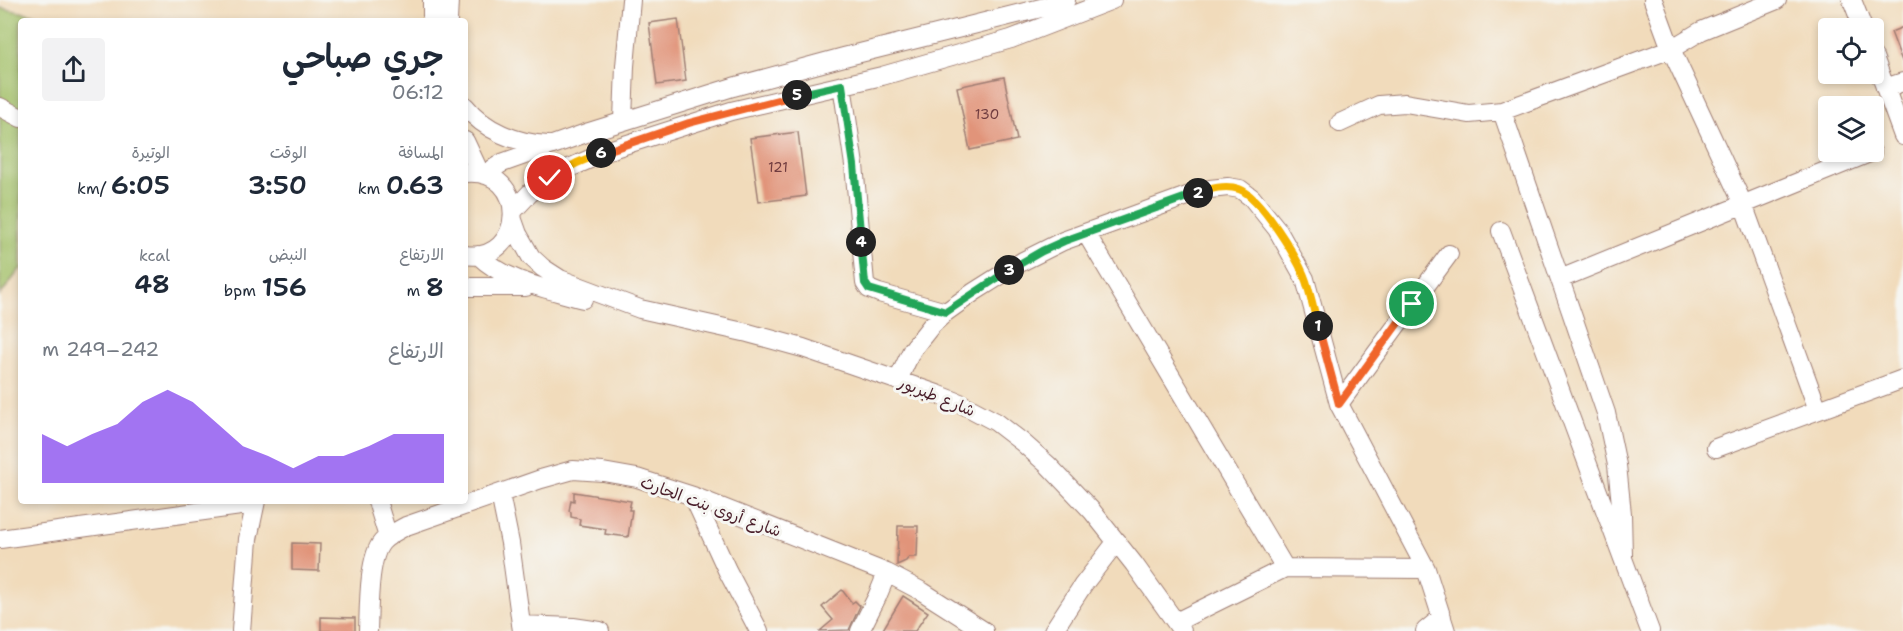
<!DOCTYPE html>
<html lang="ar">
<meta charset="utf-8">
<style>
:root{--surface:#fff;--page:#f2f2f3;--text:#1f2937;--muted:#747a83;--accent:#7c3aed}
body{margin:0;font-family:"Shantell Sans","Playpen Sans Arabic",sans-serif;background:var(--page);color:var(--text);direction:rtl;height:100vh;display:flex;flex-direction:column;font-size:22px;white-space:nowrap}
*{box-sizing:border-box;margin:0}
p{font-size:20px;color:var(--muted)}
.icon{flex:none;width:33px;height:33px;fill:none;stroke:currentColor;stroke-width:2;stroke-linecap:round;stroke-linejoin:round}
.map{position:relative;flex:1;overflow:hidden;direction:ltr}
.details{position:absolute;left:18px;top:18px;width:450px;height:486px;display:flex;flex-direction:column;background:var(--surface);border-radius:6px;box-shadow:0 3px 9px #0003;direction:rtl}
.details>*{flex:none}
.fabs{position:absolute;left:1818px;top:18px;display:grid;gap:12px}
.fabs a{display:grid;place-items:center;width:66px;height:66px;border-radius:6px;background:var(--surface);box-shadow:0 3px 9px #0003;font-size:30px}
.pin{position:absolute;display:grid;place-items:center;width:51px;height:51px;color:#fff;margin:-26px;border:3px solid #fff;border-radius:50%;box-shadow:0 2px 6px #0007}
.km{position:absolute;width:30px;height:30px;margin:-15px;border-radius:50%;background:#222;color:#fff;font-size:16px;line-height:30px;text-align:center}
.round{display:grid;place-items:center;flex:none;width:63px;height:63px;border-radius:6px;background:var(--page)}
.head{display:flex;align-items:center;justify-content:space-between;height:102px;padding:0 24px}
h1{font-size:33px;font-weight:600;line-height:45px}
.stats{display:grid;grid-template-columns:repeat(3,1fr);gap:9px;height:102px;padding:6px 24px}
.stats div{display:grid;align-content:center}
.stats b{font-size:26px;font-weight:600}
.stats small{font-size:16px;font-weight:400}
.stats p{font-size:16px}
.chart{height:168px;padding:12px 24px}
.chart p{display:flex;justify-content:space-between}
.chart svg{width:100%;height:108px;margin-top:6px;fill:var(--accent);opacity:.7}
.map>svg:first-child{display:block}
</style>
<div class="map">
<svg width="1903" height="631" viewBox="0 0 1903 631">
<rect width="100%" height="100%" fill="#f6f6f2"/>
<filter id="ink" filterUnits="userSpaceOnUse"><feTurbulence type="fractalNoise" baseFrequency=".0167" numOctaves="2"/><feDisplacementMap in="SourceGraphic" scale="12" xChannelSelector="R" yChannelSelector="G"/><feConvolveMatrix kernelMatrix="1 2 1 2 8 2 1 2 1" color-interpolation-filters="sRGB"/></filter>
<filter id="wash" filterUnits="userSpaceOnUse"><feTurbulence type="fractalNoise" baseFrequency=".008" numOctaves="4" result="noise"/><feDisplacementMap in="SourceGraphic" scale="24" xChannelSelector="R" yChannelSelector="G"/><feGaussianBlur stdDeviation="1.35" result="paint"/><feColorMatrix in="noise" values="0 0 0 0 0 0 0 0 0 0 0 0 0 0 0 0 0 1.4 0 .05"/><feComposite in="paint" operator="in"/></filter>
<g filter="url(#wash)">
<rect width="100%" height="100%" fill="#f1dbbb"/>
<path fill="#a3c068" stroke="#76704a" stroke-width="1.5" d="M 0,8 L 66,21 L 21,21 L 21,268 L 0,295 Z"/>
<g id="blocks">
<path fill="#e1947a" d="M 678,19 L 686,81 L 657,85 L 649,23 Z
M 1903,27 L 1903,61 L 1902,61 L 1891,32 Z
M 1004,77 L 1017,140 L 970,150 L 957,87 Z
M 798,132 L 806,196 L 759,202 L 750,138 Z
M 574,492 L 631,501 L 629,510 L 632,510 L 628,537 L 605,534 L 606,529 L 579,525 L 580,519 L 571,517 L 571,512 L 569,511 L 571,500 L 574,501 Z
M 898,526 L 918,526 L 917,557 L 909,557 L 906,561 L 897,565 Z
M 292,543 L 320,544 L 319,571 L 292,570 Z
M 842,590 L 852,603 L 855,601 L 860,606 L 849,630 L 820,631 L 833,620 L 822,607 Z
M 903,596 L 928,612 L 915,631 L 882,631 Z
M 321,617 L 355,618 L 355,631 L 321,631 Z"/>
</g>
</g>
<g filter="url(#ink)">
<use href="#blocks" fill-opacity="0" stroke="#9e7d73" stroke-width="1.5"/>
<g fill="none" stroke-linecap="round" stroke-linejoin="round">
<g stroke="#9e7d73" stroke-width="20">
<path id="minor" d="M 432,0 L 432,21
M 1653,0 L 1671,49 L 1743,204 L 1818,410
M 1852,0 L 1863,28
M 448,21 L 449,0
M 1874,57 L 1903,136
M 842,85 L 854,165 L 865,283 L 869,289 L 879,293 L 946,312
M 1885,88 L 1903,82
M 465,106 C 485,131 516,143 548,145
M 0,107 L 21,118
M 1502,111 L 1606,413 L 1617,465 L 1622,514 L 1623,556
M 623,120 L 625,66 L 631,0
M 1340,123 L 1379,105 L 1405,103 L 1469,114 L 1502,111 L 1671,49 L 1701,31 L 1777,0
M 465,141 L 480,173
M 465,173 C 531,167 526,264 465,255
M 485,174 L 502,163 L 589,132 L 733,87 L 844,57 L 1045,7 L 1066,0
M 513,211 L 530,193 L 558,173 L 615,148 L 731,111 L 882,76 L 1011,39 L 1112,0
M 513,220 L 518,234 L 531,257 L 543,268 L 560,279 L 640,309 L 748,333 L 803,348 L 937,394 L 960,403 L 996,422 L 1022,442 L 1048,465 L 1092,511 L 1134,564 L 1182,631
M 1501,231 L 1650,631
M 1086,233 L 1285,568
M 478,255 C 507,283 547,288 583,299
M 1560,279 L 1872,152
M 465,287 L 526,287
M 898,380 L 912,350 L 931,326 L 946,312 L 974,292 L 1023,261 L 1063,241 L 1190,195 L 1210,189 L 1228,187 L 1240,189 L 1252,198 L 1277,229 L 1305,279 L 1339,404 L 1426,569 L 1446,631
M 1339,404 L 1449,254
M 1716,448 L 1903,379
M 500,494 L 510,543 L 522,631
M 693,496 L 727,570 L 759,631
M 377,501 L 388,537
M 0,539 L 255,504
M 1176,622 L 1285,568 L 1426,569
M 521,625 L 573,627 L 600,631
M 241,631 L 248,539 L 256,501
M 368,631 C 369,609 368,558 382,542 C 388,535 397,531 406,526 L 541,479 L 573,470 L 603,472 L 637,478 L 693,496 L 887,573 L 923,592 L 984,631
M 860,631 L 877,597 L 887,573
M 1053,631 L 1083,585 L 1117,541
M 1425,631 L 1442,617"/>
</g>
<use href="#minor" stroke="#fff" stroke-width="18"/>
</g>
</g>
<g fill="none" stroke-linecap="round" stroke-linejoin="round" filter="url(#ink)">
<g stroke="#fff" stroke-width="12">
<path id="split-1" d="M 1318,326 L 1339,404 L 1412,304"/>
</g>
<g stroke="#fff" stroke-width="12">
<path id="split-2" d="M 1198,193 C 1210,189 1225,184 1239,189 C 1260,196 1299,260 1306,281 C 1311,296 1314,311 1318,326"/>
</g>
<g stroke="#fff" stroke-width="12">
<path id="split-3" d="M 1009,270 L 1042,251 L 1064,241 L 1198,193"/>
</g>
<g stroke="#fff" stroke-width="12">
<path id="split-4" d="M 861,242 L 865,283 L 869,289 L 946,312 L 1009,270"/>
</g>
<g stroke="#fff" stroke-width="12">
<path id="split-5" d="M 797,95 L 842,85 L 854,165 L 861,242"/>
</g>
<g stroke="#fff" stroke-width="12">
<path id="split-6" d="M 601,153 L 689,123 L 797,95"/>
</g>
<g stroke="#fff" stroke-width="12">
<path id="split-7" d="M 550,178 L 577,163 L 601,153"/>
</g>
<use href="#split-1" stroke="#f0652b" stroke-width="8"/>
<use href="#split-2" stroke="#f5b400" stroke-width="8"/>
<use href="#split-3" stroke="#22a559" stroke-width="8"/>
<use href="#split-4" stroke="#22a559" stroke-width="8"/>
<use href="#split-5" stroke="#22a559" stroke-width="8"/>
<use href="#split-6" stroke="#f0652b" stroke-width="8"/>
<use href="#split-7" stroke="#f5b400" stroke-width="8"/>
</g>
<g text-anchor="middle" stroke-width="6" stroke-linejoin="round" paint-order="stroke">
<g font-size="14" fill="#703c3f">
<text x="987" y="119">130</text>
<text x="778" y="172">121</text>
</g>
<g font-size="16" fill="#4a1f2b" stroke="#f6f6f2">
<text transform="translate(937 396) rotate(22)" y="6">شارع طبربور</text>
<text transform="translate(711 506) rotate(20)" y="6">شارع أروى بنت الحارث</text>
</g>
</g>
</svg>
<div class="fabs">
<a><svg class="icon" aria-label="locate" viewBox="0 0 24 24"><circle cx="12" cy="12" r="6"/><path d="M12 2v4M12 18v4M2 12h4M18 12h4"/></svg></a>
<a><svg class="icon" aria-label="layers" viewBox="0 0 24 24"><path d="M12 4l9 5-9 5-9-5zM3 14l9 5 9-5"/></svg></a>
</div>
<div class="pin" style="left:1412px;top:304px;background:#1e9e55"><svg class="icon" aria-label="arrive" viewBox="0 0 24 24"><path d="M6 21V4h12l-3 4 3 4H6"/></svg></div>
<div class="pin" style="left:550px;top:178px;background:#d93025"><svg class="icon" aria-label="check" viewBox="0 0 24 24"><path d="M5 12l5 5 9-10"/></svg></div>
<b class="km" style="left:1318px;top:326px">1</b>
<b class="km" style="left:1198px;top:193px">2</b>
<b class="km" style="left:1009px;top:270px">3</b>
<b class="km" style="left:861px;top:242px">4</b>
<b class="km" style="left:797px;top:95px">5</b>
<b class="km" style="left:601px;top:153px">6</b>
<section class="details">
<div class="head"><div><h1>جري صباحي</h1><p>06:12</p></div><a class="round"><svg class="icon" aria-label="share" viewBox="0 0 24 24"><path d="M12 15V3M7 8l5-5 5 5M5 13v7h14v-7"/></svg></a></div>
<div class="stats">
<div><p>المسافة</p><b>0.63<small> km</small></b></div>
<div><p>الوقت</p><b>3:50</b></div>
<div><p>الوتيرة</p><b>6:05<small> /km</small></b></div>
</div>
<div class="stats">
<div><p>الارتفاع</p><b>8<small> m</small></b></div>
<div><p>النبض</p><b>156<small> bpm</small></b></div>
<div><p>kcal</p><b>48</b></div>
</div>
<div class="chart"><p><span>الارتفاع</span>242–249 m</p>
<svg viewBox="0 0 160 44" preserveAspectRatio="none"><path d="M0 44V24L10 29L20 24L30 20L40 11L50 6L60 11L70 20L80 29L90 33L100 38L110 33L120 33L130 29L140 24L150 24L160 24V44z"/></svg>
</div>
</section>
</div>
